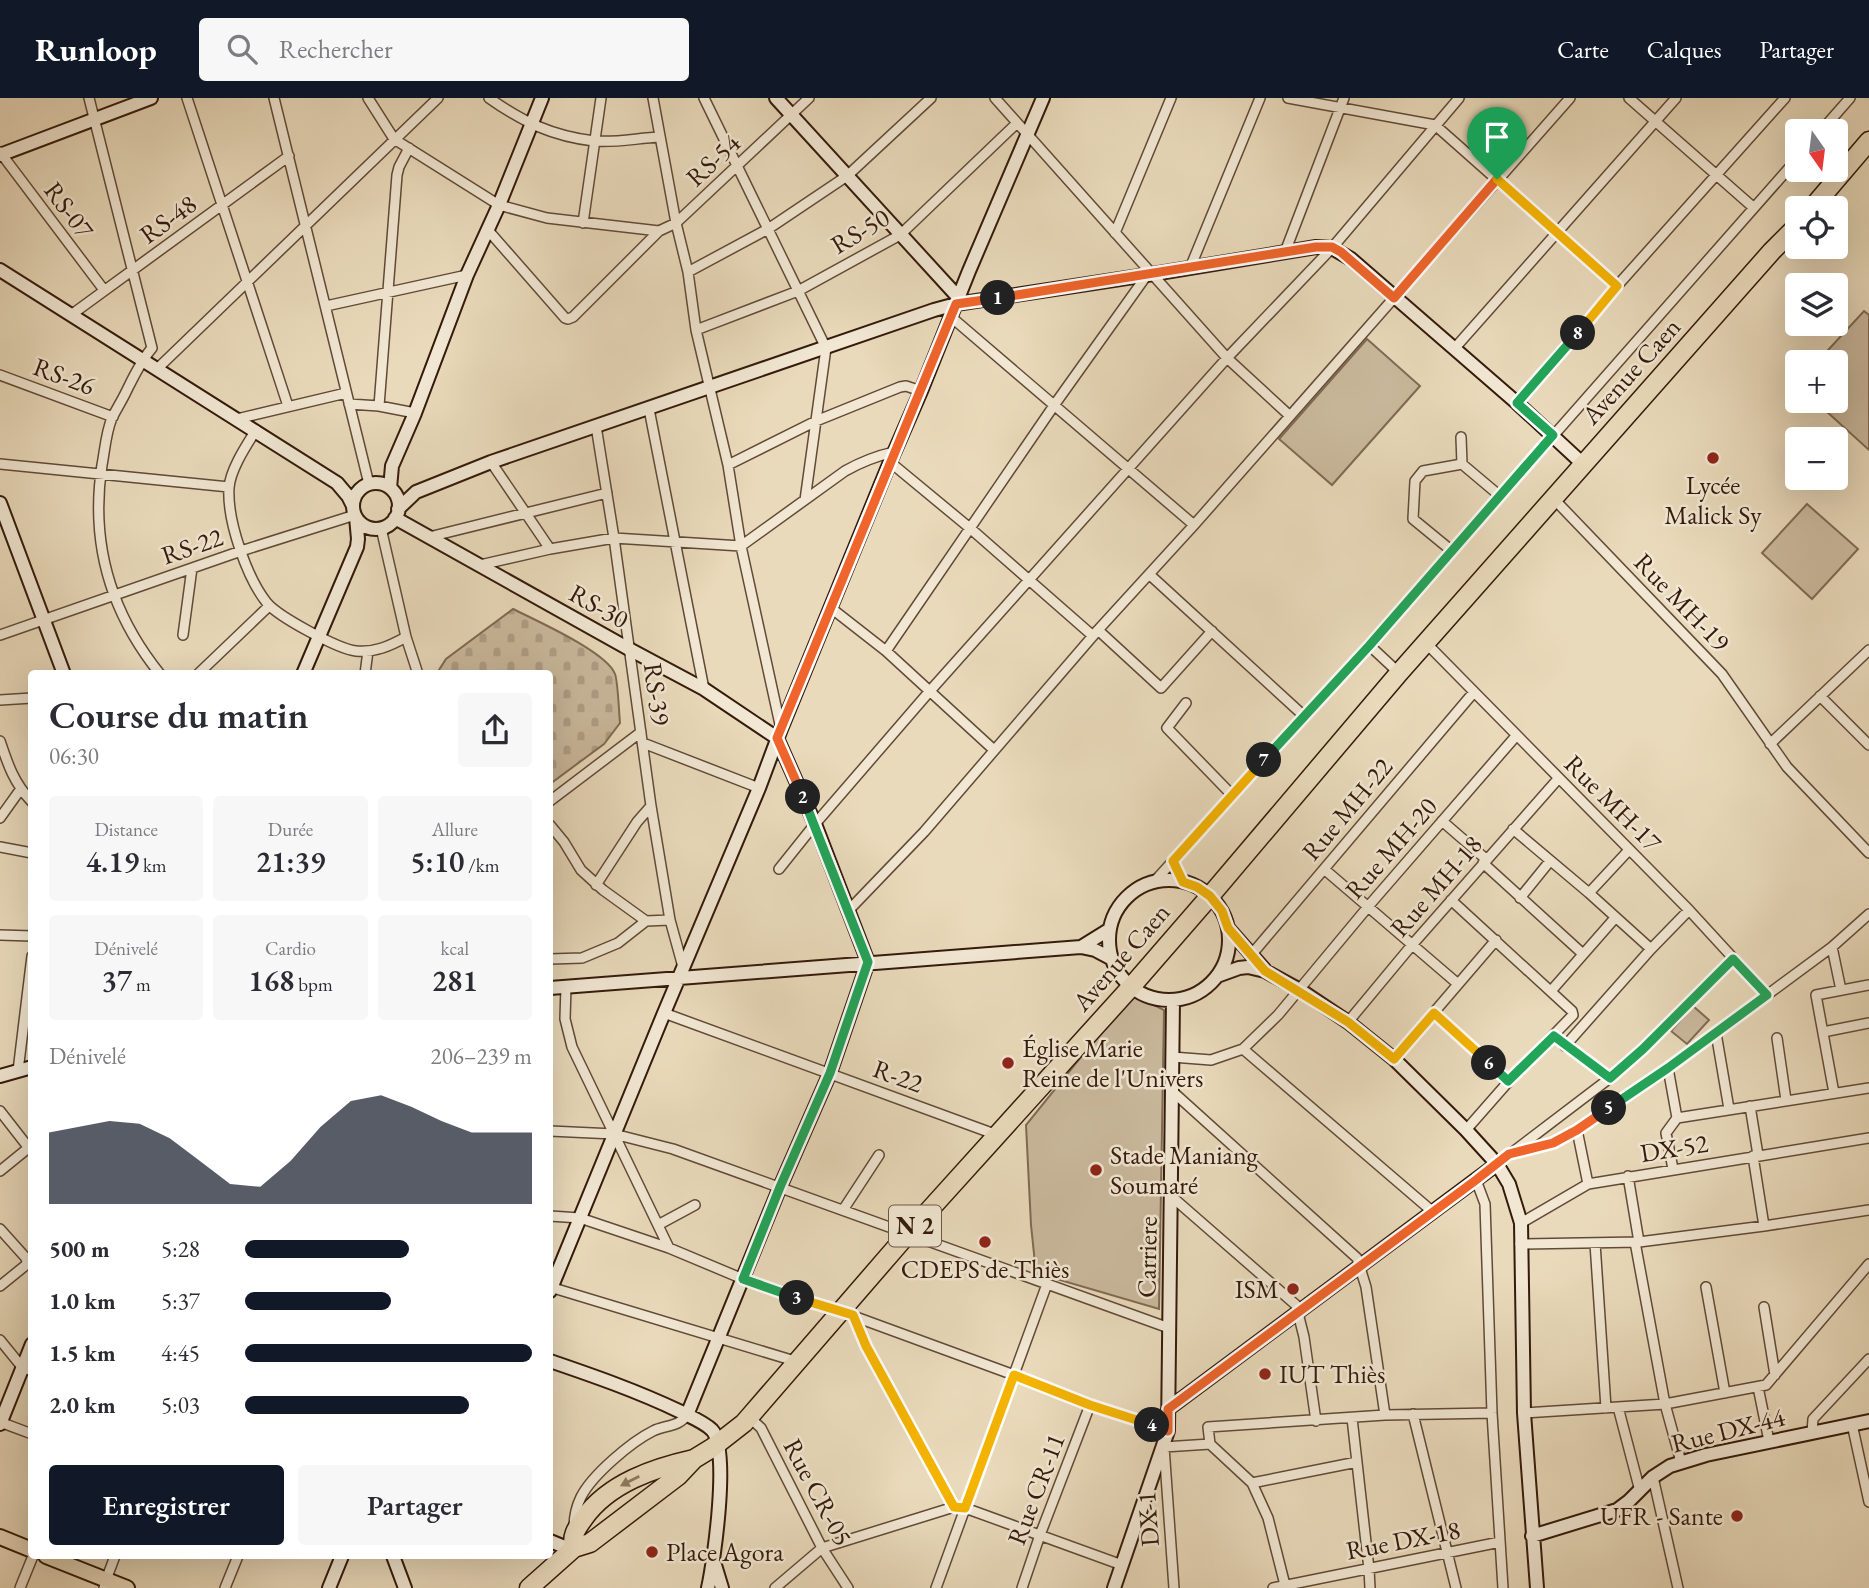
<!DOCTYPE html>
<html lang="fr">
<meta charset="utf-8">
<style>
:root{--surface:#fff;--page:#f7f7f7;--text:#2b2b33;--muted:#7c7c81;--accent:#111827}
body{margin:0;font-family:"EB Garamond",serif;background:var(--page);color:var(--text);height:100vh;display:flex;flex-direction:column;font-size:26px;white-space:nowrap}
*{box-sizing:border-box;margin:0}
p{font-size:23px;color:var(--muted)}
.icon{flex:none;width:38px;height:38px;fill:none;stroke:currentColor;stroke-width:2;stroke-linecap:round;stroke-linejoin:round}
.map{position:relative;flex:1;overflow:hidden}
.details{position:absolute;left:28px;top:572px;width:525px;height:889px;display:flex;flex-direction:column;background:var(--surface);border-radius:7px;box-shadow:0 7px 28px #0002}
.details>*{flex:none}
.needle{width:46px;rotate:166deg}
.tools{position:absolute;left:1785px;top:21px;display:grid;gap:14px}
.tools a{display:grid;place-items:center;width:63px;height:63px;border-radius:7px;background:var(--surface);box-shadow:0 7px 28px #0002;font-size:35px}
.pin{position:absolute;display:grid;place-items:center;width:60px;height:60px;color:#fff;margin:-72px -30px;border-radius:50% 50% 50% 0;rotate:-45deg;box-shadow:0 0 7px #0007}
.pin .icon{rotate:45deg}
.km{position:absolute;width:35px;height:35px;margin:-18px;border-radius:50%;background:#222;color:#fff;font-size:19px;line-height:35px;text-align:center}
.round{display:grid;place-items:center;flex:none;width:74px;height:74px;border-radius:7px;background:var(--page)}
.overview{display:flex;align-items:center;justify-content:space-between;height:119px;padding:0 21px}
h1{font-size:38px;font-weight:600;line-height:52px}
.figures{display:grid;grid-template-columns:repeat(3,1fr);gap:10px;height:119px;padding:7px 21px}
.figures div{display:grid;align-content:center;border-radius:7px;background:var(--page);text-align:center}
.figures b{font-size:30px;font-weight:600}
.figures small{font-size:19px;font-weight:400}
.figures p{font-size:19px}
.chart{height:196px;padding:14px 21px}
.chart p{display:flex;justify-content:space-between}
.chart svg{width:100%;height:126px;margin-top:7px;fill:var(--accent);opacity:.7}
.action{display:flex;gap:14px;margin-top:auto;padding:14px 21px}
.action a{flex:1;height:80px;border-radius:7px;background:var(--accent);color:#fff;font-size:28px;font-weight:600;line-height:80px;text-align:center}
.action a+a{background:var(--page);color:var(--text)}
ul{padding:0 21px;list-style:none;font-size:23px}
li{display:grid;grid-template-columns:112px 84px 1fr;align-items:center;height:52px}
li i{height:18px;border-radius:9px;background:var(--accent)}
header{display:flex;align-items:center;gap:42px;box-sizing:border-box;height:98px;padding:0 35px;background:var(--accent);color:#fff}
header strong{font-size:33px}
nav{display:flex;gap:38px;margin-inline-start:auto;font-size:24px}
.search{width:490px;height:63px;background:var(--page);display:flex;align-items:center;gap:18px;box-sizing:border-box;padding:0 24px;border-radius:7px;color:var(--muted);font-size:26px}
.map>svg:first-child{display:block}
</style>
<header>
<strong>Runloop</strong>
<div class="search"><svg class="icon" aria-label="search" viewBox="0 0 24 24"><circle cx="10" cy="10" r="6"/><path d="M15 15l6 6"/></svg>Rechercher</div>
<nav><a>Carte</a><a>Calques</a><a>Partager</a></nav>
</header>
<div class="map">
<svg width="1869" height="1490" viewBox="0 0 1869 1490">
<defs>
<pattern id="cemetery-stones" width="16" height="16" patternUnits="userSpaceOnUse" patternTransform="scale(1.75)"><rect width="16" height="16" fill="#cab99d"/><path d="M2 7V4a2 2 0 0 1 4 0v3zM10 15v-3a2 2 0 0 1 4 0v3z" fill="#ae9e86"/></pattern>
</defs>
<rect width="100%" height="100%" fill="#e9dabb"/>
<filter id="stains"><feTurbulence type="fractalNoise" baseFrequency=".00286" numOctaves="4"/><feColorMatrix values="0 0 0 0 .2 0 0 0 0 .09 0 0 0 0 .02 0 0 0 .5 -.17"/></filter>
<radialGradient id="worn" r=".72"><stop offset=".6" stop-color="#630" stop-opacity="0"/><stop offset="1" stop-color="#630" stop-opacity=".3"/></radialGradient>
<path fill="url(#cemetery-stones)" stroke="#7f6a54" stroke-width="2" d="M 513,511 C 535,522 607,554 615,576 C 618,584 619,615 620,625 L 604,646 L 550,686 L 550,576 L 440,576 L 439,572 L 446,561 Z"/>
<path fill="#cab99d" stroke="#7f6a54" stroke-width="2" d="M 1864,213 L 1869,217 L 1869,352 L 1815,303 L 1836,303 L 1836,264 L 1817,264 Z
M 1367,241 L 1420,288 L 1332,387 L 1279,341 Z
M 1807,406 L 1858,451 L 1812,501 L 1762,455 Z
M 1132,896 L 1164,912 L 1159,1211 L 1036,1175 L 1031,1127 L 1026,1027 Z
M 1693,908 L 1709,922 L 1687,946 L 1671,933 Z"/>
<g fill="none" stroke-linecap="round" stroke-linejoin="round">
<g stroke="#614a37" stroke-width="12">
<path id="street" d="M 89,0 L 152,250 C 140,264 133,280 125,296 C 121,304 116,312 112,320 C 106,334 105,351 102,367 C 90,445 110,514 160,576
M 187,0 L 288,308
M 274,0 L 369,386
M 368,0 L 394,41 L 499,107 L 547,120 L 659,133
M 489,0 C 523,24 552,38 594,43 C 615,45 638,40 660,39
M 653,0 L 676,125 L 688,174 L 696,232 L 728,367 L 741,448 L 781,631
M 704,0 L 826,250 L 805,402
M 995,0 L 1227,260 L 1290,318
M 1288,0 L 1435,27 L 1617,188
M 1629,0 L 1754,110
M 1821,33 L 1850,0
M 0,54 L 104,192
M 583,125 L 601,0
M 487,131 L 565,220 L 568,221 L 573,219 L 659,133 L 676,125 L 809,0
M 1115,135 L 1171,0
M 1285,154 L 1344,0
M 1190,170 L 1260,0
M 688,174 L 768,131 L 847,78 L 931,0
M 326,208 L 467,177
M 71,217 L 289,58
M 950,218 L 1194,427
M 696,232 L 798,193 L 900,137 L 1017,25
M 1454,251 L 1676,0
M 157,271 L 438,0
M 0,277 L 113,319
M 1517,305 L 1617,188 L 1785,0
M 349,306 L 379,308 L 415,315
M 379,308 L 397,77 L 399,69 L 409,50
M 649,311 L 704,591
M 237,321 L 346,295
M 596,328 L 614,440 L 651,708 L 670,822 L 683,869
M 256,332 C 246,348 230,372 229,390 C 227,423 247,480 267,505 C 279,519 338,551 356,553 C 374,555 390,548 406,539
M 1461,339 L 1462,366 L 1500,398
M 491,364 L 550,451
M 890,364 L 971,431 L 1093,538
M 0,366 L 229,389
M 728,367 L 816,323 L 900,289 L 906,288 L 921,293
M 1553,400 L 1722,576 L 1787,669 L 1869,755
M 381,430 L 406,539 L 418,576
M 429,439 L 607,395
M 1452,453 L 1413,421 L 1415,383 L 1423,373 L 1462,366
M 480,467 L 550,451 L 614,440 L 741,448 L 845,373 C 861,364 876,358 894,354
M 1150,477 L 1304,618
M 831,510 L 886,553 L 994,652
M 1098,532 L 1161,590 L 1212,533
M 0,537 L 241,453 L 355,417
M 183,537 L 192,470
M 1426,545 L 1689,812 L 1767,897
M 1369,547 L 1399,575
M 886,553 L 1055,306 L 1147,177
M 198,576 L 269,508
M 365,576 L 368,553
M 1820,598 L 1869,647
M 0,602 L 32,600
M 1186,605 L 1167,630 L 1232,697
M 0,643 C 8,667 14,685 32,704
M 643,645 L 759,690
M 1770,646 L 1869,552
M 550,703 L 641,634
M 0,720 L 20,692
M 1442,723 L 1487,762
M 550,727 L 564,744 L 581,772 L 603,792 L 646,823 L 670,822
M 1513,731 L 1589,795 L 1651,851
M 0,749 L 32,755
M 1173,763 L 1183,784
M 1483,765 L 1583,856
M 779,771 L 815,726 L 929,594 L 1227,260 L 1332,150 L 1459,0
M 1324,771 L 1458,886
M 1153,785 L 1369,547 L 1797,61
M 596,787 L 637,724 L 651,708
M 1589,795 L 1629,752
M 1520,800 L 1550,763
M 1451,802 L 1572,913 L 1573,917 L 1509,983 L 1466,1032
M 848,813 L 924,734 L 1098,532 L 1194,427 L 1570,0
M 0,837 L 32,838
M 1832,849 L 1841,892
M 1252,856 L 1474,594
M 550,861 L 582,860 L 618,845 L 646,823
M 566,888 L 565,921 L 572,949 L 669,1150
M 1551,893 L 1615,820
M 664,915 L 997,1037
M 1434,915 L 1509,983
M 1348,924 L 1412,847 L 1558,681
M 1823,934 L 1869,925
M 1716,935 L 1729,1011
M 1554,938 L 1610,980
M 1777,940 L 1786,1002
M 1565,948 L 1651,851 L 1689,812
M 1243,951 L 1433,1114
M 1172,959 L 1211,962 L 1243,951 L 1278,917 L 1372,804 L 1516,638
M 1394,961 L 1496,842
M 1668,970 L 1677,1020
M 18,973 L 32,858
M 1172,993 L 1357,1160 L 1366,1189 L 1385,1317
M 1834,995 L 1816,897 L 1869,887
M 1750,1008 L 1758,1057
M 0,1013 L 32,1054
M 1577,1032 L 1588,1086
M 550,1033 L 614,1036 L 673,1051 L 1169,1230
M 1509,1056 L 1553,1045 L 1577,1032 L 1668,970 L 1767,897 L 1832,849 L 1869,816
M 1753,1058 L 1764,1128
M 1497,1066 L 1610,980 L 1643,951 L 1733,861
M 1673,1071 L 1666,1035 L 1677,1020 L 1869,990
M 0,1073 L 32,1047
M 1628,1078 L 1639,1144
M 1476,1082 L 1485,1106 L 1492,1315 L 1503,1490
M 1171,1098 L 1296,1207 L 1304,1239 L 1316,1323
M 843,1112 L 879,1057
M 550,1118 L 580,1120 L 669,1150 L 743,1181 L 853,1218 L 1014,1277 L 1090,1307 L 1168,1333
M 1521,1125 L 1588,1086 L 1869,1040
M 658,1127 L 695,1107
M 0,1131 L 26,1160 L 27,1164 L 32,1166
M 1635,1144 L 1665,1306 L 1681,1364
M 1595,1145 L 1606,1310
M 1520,1146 L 1639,1144 L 1764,1128 L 1869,1112
M 0,1188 L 26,1167 L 27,1164
M 550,1189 L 798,1264
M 1706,1189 L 1725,1295
M 1764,1209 L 1775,1277
M 853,1218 L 866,1248 L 954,1409
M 0,1242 L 22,1269 L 32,1273
M 1758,1289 L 1769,1343
M 1618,1309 L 1640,1393
M 1524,1315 L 1665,1306 L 1766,1287 L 1869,1166
M 1413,1316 L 1456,1490
M 749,1319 L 761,1330 L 822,1450 L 848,1490
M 1352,1320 L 1369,1471 L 1370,1490
M 0,1324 L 32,1336
M 1852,1326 L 1869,1404
M 1812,1335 L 1813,1321 L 1869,1261
M 1357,1364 L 1252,1385 L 1210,1346 L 1208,1329 L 1385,1317 L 1492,1315
M 1653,1379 L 1678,1490
M 1252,1385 L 1268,1420 L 1285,1487
M 574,1430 C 574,1419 576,1409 581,1399 C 592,1377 631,1344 653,1333 C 665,1327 679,1329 687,1317
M 20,1490 L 33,1458
M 104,1490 L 106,1482 L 115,1458
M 225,1490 L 238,1458
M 775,1490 L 822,1450 L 954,1409 L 965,1410 L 1122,1467
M 936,1490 L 1047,1186
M 1022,1490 L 1040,1437 L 1090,1307
M 1174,1490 L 1164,1349 L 1210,1346
M 1273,1490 L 1500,1444"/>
</g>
<g stroke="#341a0b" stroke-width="16">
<path id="secondary" d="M 776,0 L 958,199
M 0,57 L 151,0
M 0,172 L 337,385 L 348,398 L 353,408
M353 408a23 23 0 1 1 46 0a23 23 0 1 1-46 0Z
M 390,390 L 392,368 L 415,315 L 467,177 L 499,107 L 542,0
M 0,405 L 64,576
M 398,411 L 416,394 L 491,364 L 934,212 L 956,206 L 1153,176 L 1316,149 L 1332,150 L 1351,161 L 1517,305 L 1583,366
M 395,420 L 629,551 L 704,591 L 777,640 L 815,726 L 868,864 L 830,975 L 780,1089 L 687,1317
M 303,576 L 357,449 L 358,441 L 356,419
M1109 842a60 60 0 1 1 120 0a60 60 0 1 1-120 0Z
M 1228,830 L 1265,872
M 1081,849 L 1110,831
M 1217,878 L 1239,870 L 1248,869 L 1265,873 L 1300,892 L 1348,924 L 1394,961 L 1466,1032 L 1497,1066 L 1509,1086 L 1521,1125 L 1524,1315 L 1537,1490
M 550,890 L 1081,849 L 1095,852 L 1112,861
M 0,978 L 32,969
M 550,1193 L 664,915 L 759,690 L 781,631 L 890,364 L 921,293 L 969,173 L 1043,0
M 550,1263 C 594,1278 637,1293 679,1313 C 689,1318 704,1324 712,1332 C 730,1351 714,1463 708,1490
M 1168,1311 L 1497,1066
M 0,1326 L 32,1246
M 1532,1438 L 1617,1412 L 1629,1403 L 1653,1379 L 1670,1368 L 1706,1357 L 1869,1323
M 550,1443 L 572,1452
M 393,1458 L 405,1490
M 715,1467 L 722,1490
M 329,1490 L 342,1458
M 1114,1490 L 1168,1333 L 1173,902"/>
</g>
<g stroke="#341a0b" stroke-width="18">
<path id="primary" d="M 0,1439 L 32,1452
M 46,1458 L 127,1490"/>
</g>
<g stroke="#341a0b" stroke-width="21">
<path id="highway" d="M 1812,110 L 1869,43
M 574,1450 C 571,1438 576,1431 584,1420 C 609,1385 654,1370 694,1361
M 529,1490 L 574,1450 L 590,1445 L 678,1378 L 694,1361 L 712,1350 L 744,1325 L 905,1139 L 1131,889 L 1210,798 L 1399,575 L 1772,153 L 1797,128"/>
</g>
<use href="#street" stroke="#f1e7d3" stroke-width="9"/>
<use href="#secondary" stroke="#f1e7d3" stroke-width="12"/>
<use href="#primary" stroke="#e9dabb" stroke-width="14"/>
<use href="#highway" stroke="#e9dabb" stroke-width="18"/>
</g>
<defs><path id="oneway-solid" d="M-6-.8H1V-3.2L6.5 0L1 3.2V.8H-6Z" transform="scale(1.75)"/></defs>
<use fill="#8e7a63" href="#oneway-solid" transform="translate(630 1383) rotate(153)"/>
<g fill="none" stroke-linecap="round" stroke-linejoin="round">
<g stroke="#fff" stroke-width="14">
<path id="split-1" d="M 998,200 L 1316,149 L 1332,149 L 1341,154 L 1394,200 L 1497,81"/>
</g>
<g stroke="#fff" stroke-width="14">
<path id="split-2" d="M 803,699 L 777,640 L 956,206 L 998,200"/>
</g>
<g stroke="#fff" stroke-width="14">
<path id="split-3" d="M 797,1200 L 743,1181 L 780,1089 L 830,975 L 868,864 L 803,699"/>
</g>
<g stroke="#fff" stroke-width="14">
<path id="split-4" d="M 797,1200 L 853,1217 L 866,1248 L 954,1409 L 965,1410 L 1014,1277 L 1090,1307 L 1152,1327"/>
</g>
<g stroke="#fff" stroke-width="14">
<path id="split-5" d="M 1152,1327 L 1168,1333 L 1168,1311 L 1476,1082 L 1509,1056 L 1553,1045 L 1577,1032 L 1609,1010"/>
</g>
<g stroke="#fff" stroke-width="14">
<path id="split-6" d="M 1489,965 L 1508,983 L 1554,938 L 1610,980 L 1643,951 L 1733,861 L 1767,897 L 1668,970 L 1609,1010"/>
</g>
<g stroke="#fff" stroke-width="14">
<path id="split-7" d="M 1264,662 L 1173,763 L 1183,784 L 1197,789 L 1210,798 L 1222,813 L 1228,830 L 1265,873 L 1348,924 L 1394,961 L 1434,915 L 1489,965"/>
</g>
<g stroke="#fff" stroke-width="14">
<path id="split-8" d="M 1264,662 L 1369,548 L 1553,337 L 1517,305 L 1578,235"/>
</g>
<g stroke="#fff" stroke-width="14">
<path id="split-9" d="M 1497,81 L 1617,188 L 1578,235"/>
</g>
<use href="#split-1" stroke="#f0652b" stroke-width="9"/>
<use href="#split-2" stroke="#f0652b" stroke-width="9"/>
<use href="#split-3" stroke="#22a559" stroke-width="9"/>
<use href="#split-4" stroke="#f5b400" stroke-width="9"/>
<use href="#split-5" stroke="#f0652b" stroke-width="9"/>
<use href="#split-6" stroke="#22a559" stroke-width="9"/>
<use href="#split-7" stroke="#f5b400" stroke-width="9"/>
<use href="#split-8" stroke="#22a559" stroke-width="9"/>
<use href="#split-9" stroke="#f5b400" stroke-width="9"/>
</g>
<g fill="#8f2418" stroke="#f1e7d3" stroke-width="2.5">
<circle cx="1713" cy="360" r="7"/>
<circle cx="1008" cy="965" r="7"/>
<circle cx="1096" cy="1072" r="7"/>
<circle cx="985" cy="1144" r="7"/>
<circle cx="1293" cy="1191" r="7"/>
<circle cx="1265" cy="1276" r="7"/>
<circle cx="1737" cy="1418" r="7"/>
<circle cx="652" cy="1454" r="7"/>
</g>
<g text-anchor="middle" stroke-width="5" stroke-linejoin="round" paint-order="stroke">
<rect fill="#f1e7d3" stroke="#6d5847" stroke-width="2" x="889" y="1107.5" width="52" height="41" rx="5"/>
<g font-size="24" font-weight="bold" fill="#341a0b">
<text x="915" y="1136">N 2</text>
</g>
<g font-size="26" fill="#341a0b" stroke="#f1e7d3">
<text transform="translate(713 62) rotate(-43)" y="9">RS-54</text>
<text transform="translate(69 112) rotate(53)" y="9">RS-07</text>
<text transform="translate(168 121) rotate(-36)" y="9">RS-48</text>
<text transform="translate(860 133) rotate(-31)" y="9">RS-50</text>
<text transform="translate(1631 273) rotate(-48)" y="9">Avenue Caen</text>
<text transform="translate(64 278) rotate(20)" y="9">RS-26</text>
<text transform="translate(192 448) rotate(-19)" y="9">RS-22</text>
<text transform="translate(1682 504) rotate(46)" y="9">Rue MH-19</text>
<text transform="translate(599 508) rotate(29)" y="9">RS-30</text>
<text transform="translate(657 596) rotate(82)" y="9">RS-39</text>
<text transform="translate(1613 705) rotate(45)" y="9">Rue MH-17</text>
<text transform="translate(1347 711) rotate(-50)" y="9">Rue MH-22</text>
<text transform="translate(1391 750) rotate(-49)" y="9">Rue MH-20</text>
<text transform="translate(1436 788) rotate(-49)" y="9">Rue MH-18</text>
<text transform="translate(1121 859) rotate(-49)" y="9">Avenue Caen</text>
<text transform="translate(898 978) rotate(20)" y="9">R-22</text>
<text transform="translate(1674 1050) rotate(-9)" y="9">DX-52</text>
<text transform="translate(1147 1159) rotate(-89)" y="9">Carriere</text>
<text transform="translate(1728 1332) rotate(-14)" y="9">Rue DX-44</text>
<text transform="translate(1036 1391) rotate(-69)" y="9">Rue CR-11</text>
<text transform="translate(818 1394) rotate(62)" y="9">Rue CR-05</text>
<text transform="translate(1148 1421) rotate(-94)" y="9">DX-1</text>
<text transform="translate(1403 1442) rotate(-11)" y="9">Rue DX-18</text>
</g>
<g font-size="26" fill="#341a0b" stroke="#f1e7d3" text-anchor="start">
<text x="1713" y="396" text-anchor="middle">Lycée<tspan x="1713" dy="30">Malick Sy</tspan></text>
<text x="1022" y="959">Église Marie<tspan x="1022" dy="30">Reine de l'Univers</tspan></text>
<text x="1110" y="1066">Stade Maniang<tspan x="1110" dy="30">Soumaré</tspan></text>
<text x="985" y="1180" text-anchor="middle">CDEPS de Thiès</text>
<text x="1279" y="1200" text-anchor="end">ISM</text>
<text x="1279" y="1285">IUT Thiès</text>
<text x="1723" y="1427" text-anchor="end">UFR - Sante</text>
<text x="666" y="1463">Place Agora</text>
</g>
</g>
<rect width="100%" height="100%" filter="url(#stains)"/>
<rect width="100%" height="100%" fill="url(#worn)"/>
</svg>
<div class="tools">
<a><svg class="needle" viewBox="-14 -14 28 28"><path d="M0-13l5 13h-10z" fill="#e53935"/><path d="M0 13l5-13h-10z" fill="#7c7c81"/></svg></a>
<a><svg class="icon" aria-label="locate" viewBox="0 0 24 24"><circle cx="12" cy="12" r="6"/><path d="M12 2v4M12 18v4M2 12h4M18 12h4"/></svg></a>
<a><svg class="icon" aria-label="layers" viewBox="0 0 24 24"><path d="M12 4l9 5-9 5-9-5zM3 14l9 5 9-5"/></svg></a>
<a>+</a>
<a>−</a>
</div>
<div class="pin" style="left:1497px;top:81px;background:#1e9e55"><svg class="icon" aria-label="arrive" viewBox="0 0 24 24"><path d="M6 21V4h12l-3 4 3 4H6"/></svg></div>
<b class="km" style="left:998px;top:200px">1</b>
<b class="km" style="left:803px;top:699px">2</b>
<b class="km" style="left:797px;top:1200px">3</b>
<b class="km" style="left:1152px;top:1327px">4</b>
<b class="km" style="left:1609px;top:1010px">5</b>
<b class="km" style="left:1489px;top:965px">6</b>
<b class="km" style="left:1264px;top:662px">7</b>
<b class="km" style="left:1578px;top:235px">8</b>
<section class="details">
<div class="overview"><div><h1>Course du matin</h1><p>06:30</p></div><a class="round"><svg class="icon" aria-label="share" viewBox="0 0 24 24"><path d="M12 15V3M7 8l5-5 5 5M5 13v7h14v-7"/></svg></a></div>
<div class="figures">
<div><p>Distance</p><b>4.19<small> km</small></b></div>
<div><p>Durée</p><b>21:39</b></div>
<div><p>Allure</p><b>5:10<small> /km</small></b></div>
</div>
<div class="figures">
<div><p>Dénivelé</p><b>37<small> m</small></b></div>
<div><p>Cardio</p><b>168<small> bpm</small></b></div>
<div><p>kcal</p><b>281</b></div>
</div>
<div class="chart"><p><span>Dénivelé</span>206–239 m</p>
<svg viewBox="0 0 160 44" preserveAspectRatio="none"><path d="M0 44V19L10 17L20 15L30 16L40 21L50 29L60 37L70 38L80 29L90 17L100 8L110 6L120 10L130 15L140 19L150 19L160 19V44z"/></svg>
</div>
<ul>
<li><b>500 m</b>5:28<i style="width:57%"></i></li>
<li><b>1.0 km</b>5:37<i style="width:51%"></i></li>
<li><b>1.5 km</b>4:45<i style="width:100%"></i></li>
<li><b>2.0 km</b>5:03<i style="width:78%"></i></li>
</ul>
<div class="action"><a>Enregistrer</a><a>Partager</a></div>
</section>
</div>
